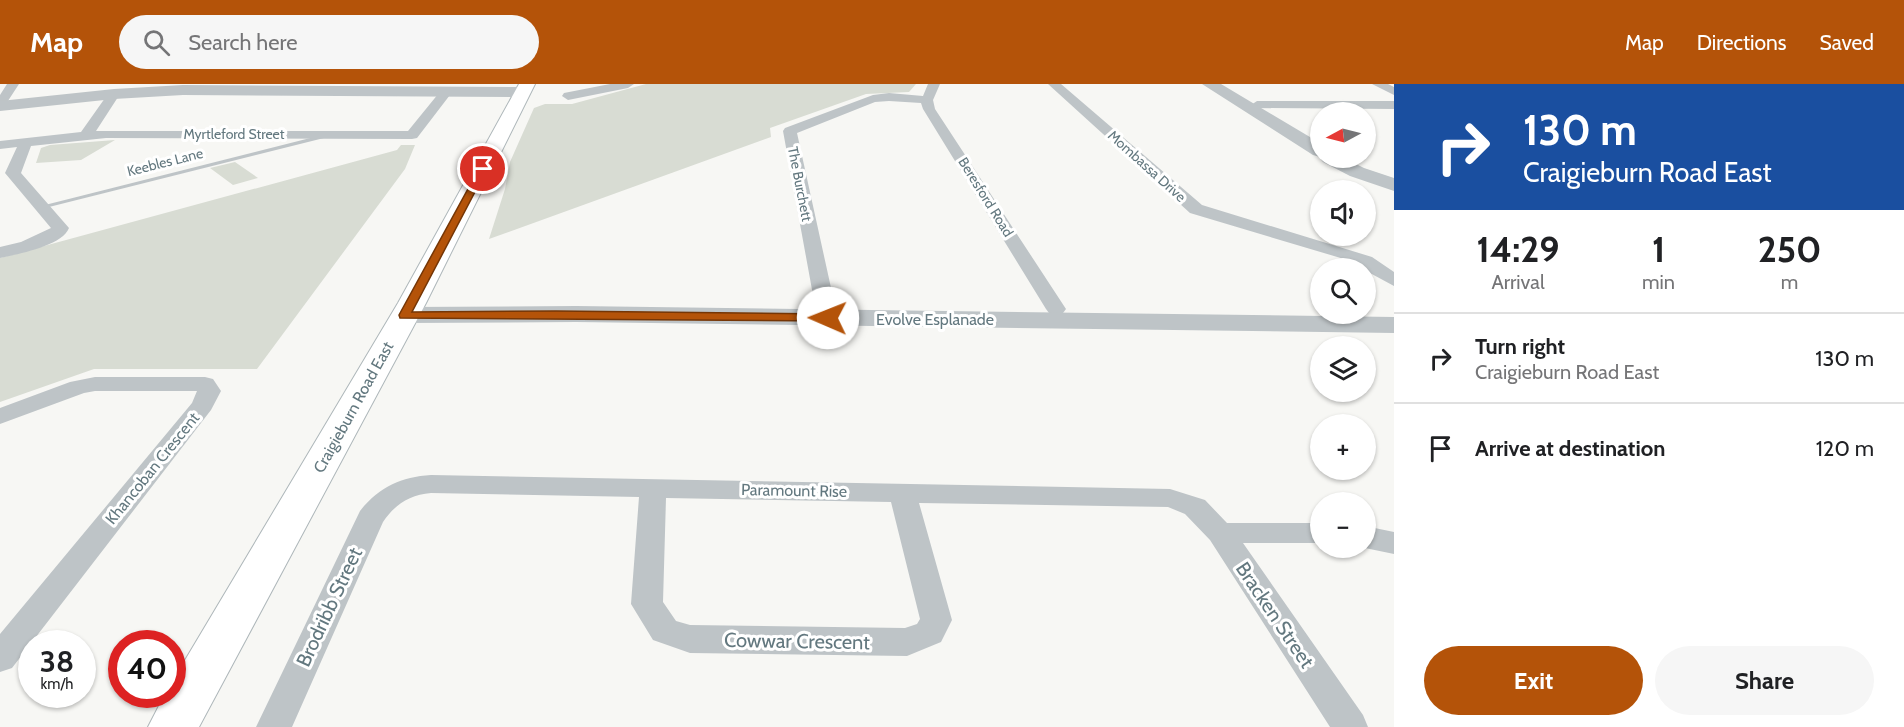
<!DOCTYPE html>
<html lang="en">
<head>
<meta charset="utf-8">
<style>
  :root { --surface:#fff; --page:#f6f6f6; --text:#202124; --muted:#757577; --line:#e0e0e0; --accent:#b45309 }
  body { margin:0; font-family:Cabin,sans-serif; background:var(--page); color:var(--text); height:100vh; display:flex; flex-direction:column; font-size:22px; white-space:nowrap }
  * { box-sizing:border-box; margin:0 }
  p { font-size:20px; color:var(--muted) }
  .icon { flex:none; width:33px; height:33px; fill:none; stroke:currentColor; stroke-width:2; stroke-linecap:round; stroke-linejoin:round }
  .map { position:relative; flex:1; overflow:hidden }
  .side { display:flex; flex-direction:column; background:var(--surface); width:510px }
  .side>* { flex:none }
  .top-card { background:#1a4fa0; color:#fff; overflow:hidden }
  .needle { width:39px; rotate:263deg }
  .buttons { position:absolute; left:1310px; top:18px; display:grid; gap:12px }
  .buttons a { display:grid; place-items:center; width:66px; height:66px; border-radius:50%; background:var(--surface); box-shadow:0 2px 4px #0004; font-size:30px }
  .speed { position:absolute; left:18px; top:546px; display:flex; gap:12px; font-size:30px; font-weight:700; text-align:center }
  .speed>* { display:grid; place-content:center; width:78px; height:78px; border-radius:50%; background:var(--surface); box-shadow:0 2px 4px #0004; line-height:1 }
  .speed small { font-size:15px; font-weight:400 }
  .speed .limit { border:9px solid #d22; background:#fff; color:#111 }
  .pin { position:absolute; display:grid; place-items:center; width:51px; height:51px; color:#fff; margin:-26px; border:3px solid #fff; border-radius:50%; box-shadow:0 2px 6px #0007 }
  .me { position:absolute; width:66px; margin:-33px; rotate:271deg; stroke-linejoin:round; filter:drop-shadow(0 0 4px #0008) }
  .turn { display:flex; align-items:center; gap:21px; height:126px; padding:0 30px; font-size:27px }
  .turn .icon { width:78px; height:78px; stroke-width:2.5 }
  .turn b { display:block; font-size:42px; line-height:51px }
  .eta { display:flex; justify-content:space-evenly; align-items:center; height:102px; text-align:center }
  .eta b { font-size:36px; font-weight:700; line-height:42px }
  .button { display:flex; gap:12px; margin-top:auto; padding:12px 30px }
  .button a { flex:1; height:69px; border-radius:36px; background:var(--accent); color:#fff; font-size:24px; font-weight:700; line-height:69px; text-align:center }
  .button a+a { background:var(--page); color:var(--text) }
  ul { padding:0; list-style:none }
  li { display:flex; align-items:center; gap:18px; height:90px; padding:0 30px; border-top:2px solid var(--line) }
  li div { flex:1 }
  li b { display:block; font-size:22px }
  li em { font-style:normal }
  header { display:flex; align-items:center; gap:36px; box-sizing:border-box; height:84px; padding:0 30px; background:var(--accent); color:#fff }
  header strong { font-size:28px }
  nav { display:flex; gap:33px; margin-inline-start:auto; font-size:21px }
  .search { width:420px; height:54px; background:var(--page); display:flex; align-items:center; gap:15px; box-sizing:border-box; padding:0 21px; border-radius:33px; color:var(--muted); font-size:22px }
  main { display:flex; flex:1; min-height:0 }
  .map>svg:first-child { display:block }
  .green { fill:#d8dcd3 }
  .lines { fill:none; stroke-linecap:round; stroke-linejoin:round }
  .secondary-casing { stroke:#aeb7ba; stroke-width:2 }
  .service { fill:#bec4c7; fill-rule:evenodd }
  .minor { fill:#bec4c7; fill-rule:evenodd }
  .tertiary { fill:#bec4c7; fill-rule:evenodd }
  .secondary { fill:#fff; fill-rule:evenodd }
  .route { fill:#b45309; stroke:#753606; stroke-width:1.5 }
  .labels { text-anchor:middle; stroke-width:6; stroke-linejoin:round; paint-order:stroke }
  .far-street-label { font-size:14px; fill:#63787f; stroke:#fff }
  .street-label { font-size:16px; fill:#63787f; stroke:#fff }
  .near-street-label { font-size:20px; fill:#63787f; stroke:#fff }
</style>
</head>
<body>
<header>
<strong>Map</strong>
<div class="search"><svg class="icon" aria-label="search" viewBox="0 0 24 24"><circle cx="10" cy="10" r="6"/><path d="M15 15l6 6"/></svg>Search here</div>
<nav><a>Map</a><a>Directions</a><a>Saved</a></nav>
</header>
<main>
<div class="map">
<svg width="1394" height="643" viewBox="0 0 1394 643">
  <rect width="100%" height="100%" fill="#f7f7f4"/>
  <!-- green -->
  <path class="green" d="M646 0H916L909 8 866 10 770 44 771 53 489 155 505 105 510 78 534 24 545 20H572Z
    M115 56 81 76 36 79 41 64 50 61Z
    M401 61H415L405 85 257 285H94L0 318V174L397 66Z
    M235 78 258 94 233 101 210 84Z"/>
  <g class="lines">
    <!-- secondary casing -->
    <g class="secondary-casing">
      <path id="secondary" d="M519 0H535L426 219 199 643H148L165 610H172V598L398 219Z"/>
    </g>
    <!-- service -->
    <path class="service" d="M330 49 332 50V52L41 125 37 123Z"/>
    <!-- minor -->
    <path class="minor" d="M7 0H19L4 23 0 24V11Z
      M610 0H634L628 4 568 16 562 12 564 9Z
      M928 0H940L933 16 935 25 1066 225 1063 229H1049L1046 225 923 25 921 19 889 17 875 18 797 49 835 222 832 226H818L815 222 783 47 785 44 873 11 889 9 923 12Z
      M1048 0H1061L1202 121 1372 173 1394 188V202L1344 175 1190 129Z
      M1372 0H1388L1394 3V11Z
      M447 3 453 7 417 54 412 55 106 54 31 62 21 89 69 144C62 162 18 170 0 174V163L21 158 51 144 5 89 17 63 0 65V57L81 48 110 7H118L120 10 96 47H408L443 4Z
      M1257 17H1394V25L1253 24 1251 21Z
      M95 293H205L213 295 221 307 211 326 12 584 0 588V550L192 319 197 307H95L84 309 0 340V324L70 298Z
      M431 391 1170 405 1205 416 1227 439H1320V459H1243L1363 631 1368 643H1330L1210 456 1185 430 1168 423 919 419 952 536 941 558 907 572 690 569 653 556 631 520 639 413 431 409C410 411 395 420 383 438L292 643H256L360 427C379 403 401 393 431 391ZM666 414 891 418 920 535 917 540 905 544 690 541 676 537 663 518Z
      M1365 442 1394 448V470L1365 464Z"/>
    <!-- tertiary -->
    <path class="tertiary" d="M1202 0H1221L1320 59V73L1313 71Z
      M183 1 523 3 531 8 523 13 183 11 114 15 0 27V17L114 5Z
      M1320 74H1344L1364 84 1394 94V107L1350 92 1323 78Z
      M576 222 1394 233V249L576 238 405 239 395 237 392 231 395 225 405 223Z"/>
    <!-- secondary -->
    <use href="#secondary" class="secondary"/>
  </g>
  <!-- route -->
  <path class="route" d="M480 83 487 85 412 228 556 227 828 230 833 234 828 237 400 234 399 231Z"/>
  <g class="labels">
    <!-- far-street labels -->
    <g class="far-street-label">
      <text x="234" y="55">Myrtleford Street</text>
      <text transform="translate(165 78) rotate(-14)" y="5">Keebles Lane</text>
      <text transform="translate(1147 82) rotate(42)" y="5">Mombassa Drive</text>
      <text transform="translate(800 100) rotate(79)" y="5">The Burchett</text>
      <text transform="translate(986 113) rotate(58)" y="5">Beresford Road</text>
    </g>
    <!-- street labels -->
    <g class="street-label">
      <text x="935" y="241">Evolve Esplanade</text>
      <text transform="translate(353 323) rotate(-61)" y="6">Craigieburn Road East</text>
      <text transform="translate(152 384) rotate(-51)" y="6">Khancoban Crescent</text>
      <text transform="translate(794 406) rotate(1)" y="6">Paramount Rise</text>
    </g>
    <!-- near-street labels -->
    <g class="near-street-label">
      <text transform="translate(329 523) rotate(-65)" y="7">Brodribb Street</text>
      <text transform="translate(1275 531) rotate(56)" y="7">Bracken Street</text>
      <text transform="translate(797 557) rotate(1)" y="7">Cowwar Crescent</text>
    </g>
  </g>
</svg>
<div class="buttons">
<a><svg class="needle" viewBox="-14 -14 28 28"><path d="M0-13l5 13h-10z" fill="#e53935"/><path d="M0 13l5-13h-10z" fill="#757577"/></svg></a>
<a><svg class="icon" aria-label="sound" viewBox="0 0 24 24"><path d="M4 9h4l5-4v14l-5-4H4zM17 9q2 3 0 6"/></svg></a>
<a><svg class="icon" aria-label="search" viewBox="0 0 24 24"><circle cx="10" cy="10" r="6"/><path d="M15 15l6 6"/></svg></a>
<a><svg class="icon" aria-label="layers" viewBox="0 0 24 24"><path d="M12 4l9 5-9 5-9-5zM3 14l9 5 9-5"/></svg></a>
<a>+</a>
<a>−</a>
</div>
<div class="speed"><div>38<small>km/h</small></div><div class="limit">40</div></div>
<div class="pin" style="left:483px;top:85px;background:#d93025"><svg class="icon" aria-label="arrive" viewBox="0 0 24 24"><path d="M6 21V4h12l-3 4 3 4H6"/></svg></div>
<svg class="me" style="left:828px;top:234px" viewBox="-20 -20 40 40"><circle r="19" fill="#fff"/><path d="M0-13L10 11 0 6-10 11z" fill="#b45309"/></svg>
</div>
<section class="side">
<div class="top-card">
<div class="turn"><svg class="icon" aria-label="right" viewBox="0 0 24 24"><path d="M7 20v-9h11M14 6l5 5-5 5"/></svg><div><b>130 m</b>Craigieburn Road East</div></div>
</div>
<div class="eta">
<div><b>14:29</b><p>Arrival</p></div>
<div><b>1</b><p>min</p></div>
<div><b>250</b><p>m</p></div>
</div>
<ul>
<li><svg class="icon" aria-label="right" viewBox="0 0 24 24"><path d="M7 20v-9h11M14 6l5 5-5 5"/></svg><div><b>Turn right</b><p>Craigieburn Road East</p></div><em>130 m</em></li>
<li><svg class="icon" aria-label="arrive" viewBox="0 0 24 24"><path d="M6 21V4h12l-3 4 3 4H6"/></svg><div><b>Arrive at destination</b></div><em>120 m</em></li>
</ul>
<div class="button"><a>Exit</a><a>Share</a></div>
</section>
</main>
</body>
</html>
